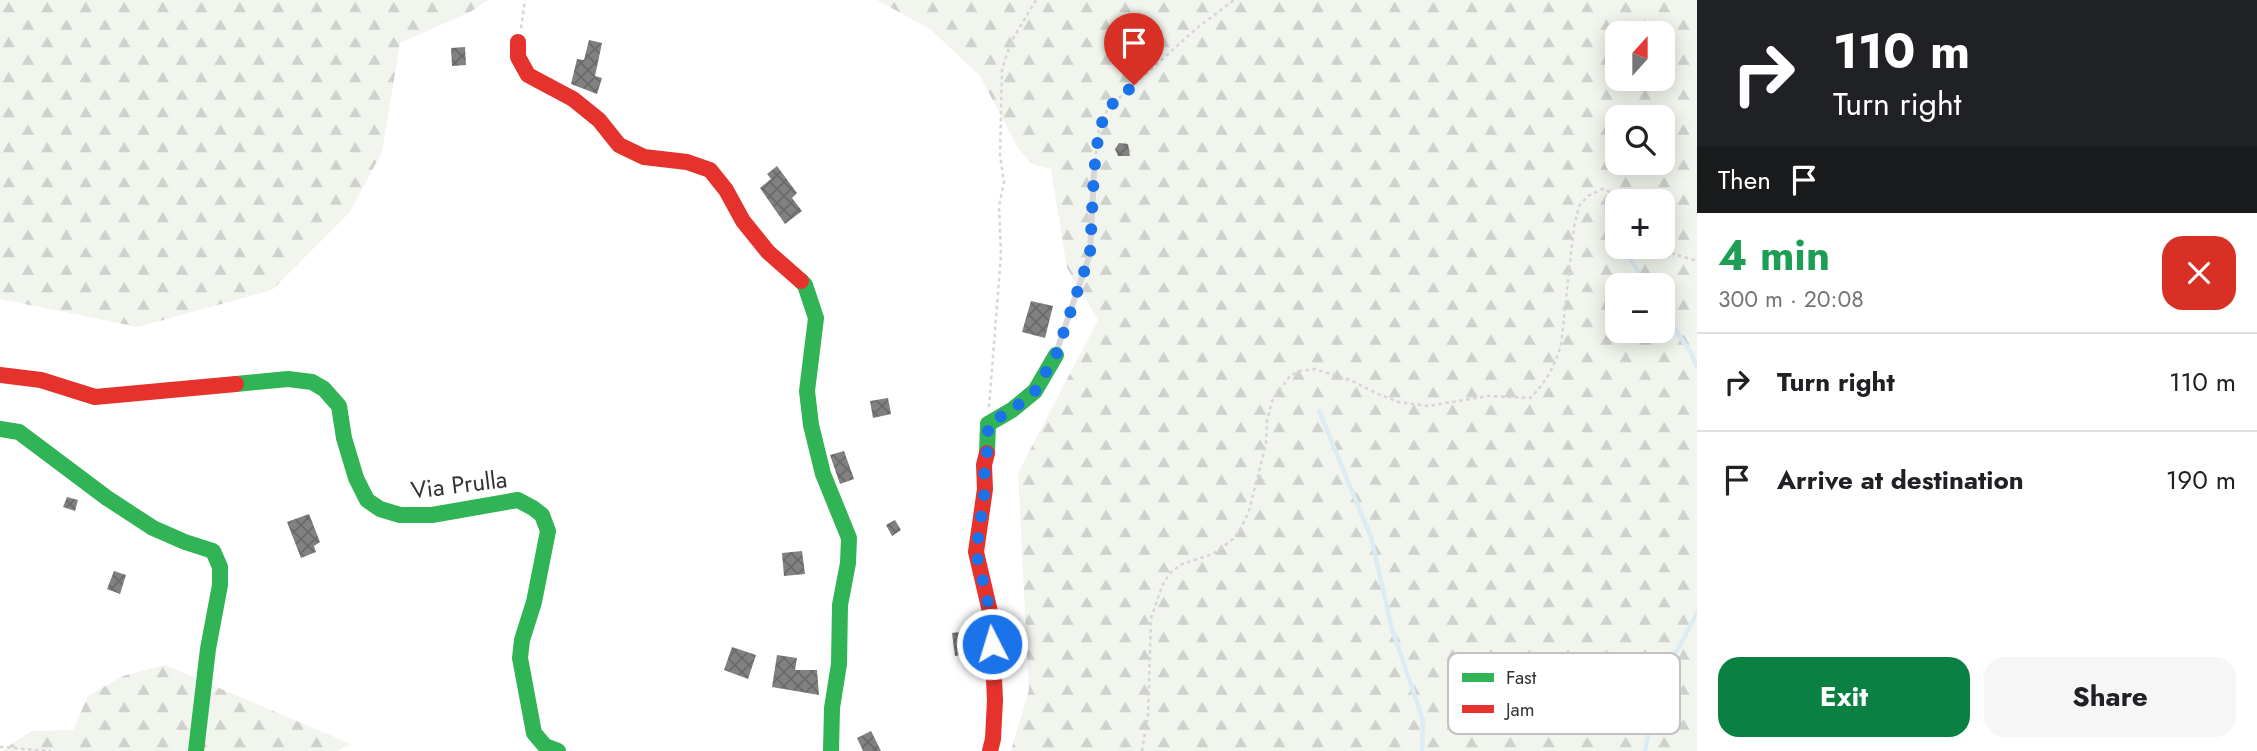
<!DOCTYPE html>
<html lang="en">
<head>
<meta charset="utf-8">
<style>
  :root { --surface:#fff; --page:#f6f6f6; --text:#202124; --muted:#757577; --line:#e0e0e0; --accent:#0b8043 }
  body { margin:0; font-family:Jost,sans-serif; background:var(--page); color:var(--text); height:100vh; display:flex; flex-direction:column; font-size:26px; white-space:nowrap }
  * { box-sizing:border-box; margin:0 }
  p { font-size:23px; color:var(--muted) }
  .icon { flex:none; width:38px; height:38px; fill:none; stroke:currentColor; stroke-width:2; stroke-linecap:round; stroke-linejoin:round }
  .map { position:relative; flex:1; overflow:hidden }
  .details { display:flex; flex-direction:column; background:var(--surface); width:560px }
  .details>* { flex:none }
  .hud { background:#202124; color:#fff; overflow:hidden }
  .needle { width:46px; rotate:21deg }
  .fabs { position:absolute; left:1605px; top:21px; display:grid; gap:14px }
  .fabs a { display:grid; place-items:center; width:70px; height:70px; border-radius:14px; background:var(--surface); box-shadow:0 4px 18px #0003; font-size:35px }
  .pin { position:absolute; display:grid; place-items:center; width:60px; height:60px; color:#fff; margin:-72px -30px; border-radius:50% 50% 50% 0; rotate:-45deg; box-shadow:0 0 7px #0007 }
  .pin .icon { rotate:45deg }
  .me { position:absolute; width:77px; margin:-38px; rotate:355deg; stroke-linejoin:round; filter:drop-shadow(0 0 5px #0008) }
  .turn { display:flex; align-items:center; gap:24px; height:147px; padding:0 21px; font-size:32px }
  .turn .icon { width:91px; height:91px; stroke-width:2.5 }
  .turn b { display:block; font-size:49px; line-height:60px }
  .then { display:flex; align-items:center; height:66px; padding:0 21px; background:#0003; gap:14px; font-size:26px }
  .round { display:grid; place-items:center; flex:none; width:74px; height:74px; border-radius:21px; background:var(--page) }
  .summary { display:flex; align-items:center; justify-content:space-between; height:119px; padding:0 21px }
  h1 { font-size:42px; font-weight:700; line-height:52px; color:#1e9e55 }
  .button { display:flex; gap:14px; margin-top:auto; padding:14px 21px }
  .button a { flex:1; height:80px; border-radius:21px; background:var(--accent); color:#fff; font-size:28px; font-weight:700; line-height:80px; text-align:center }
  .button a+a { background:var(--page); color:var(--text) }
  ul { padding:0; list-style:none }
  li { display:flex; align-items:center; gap:21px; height:98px; padding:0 21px; border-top:2px solid var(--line) }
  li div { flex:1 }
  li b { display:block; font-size:26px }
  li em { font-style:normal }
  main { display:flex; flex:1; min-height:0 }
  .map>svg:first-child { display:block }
  .forest { fill:url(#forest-firs); fill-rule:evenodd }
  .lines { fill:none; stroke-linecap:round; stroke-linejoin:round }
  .stream { stroke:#ddebf3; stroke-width:4.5 }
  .building { fill:url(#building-cross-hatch) }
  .path { stroke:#d6d6d6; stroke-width:2.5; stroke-dasharray:3.5 3.5; stroke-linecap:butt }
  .lane { stroke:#d7d7d7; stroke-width:6 }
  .fast { stroke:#30b455; stroke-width:16 }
  .jam { stroke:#e5322d; stroke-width:16 }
  .route { stroke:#1a73e8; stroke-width:12; stroke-dasharray:0 21.6 }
  .labels { text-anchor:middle; stroke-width:7; stroke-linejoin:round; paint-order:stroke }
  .street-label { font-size:24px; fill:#333; stroke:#fff }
  .key { fill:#fff; stroke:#c2c2c2; stroke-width:2 }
  .key-label { font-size:19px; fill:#333 }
</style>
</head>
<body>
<main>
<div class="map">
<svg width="1697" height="751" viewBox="0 0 1697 751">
  <defs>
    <pattern id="forest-firs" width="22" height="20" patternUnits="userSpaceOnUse" patternTransform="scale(1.75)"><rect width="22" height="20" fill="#f1f5ed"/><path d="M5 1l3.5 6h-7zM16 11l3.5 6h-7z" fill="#cfd2cc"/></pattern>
    <pattern id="building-cross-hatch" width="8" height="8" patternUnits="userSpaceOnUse" patternTransform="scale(1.75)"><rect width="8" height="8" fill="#818181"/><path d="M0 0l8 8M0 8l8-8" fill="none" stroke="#6a6a6a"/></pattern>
  </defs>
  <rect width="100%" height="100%" fill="#fff"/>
  <!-- forest -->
  <path class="forest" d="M0 0H488L472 11 400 43 382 152 349 213 272 290 138 327 0 299Z
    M877 0H1697V751H1011L1029 690 1018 473 1098 320 1067 268 1051 169 1032 164 1018 148 980 76 930 29ZM1617 33H1662V79H1617ZM1617 117H1662V163H1617ZM1617 201H1662V247H1617ZM1617 285H1662V331H1617Z
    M165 665 351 744 337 751H2L31 731 73 730 88 696 123 676Z"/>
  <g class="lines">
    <!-- stream -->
    <path class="stream" d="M1606 208 1617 234
      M1623 247 1646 285
      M1662 310 1691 353 1697 367
      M1319 411 1371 537 1392 629 1423 720 1422 751
      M1645 751 1662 668 1678 649 1697 613"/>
  </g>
  <!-- building -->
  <path class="building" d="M589 40 602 43 595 76 602 78 597 94 571 84 577 59 584 60Z
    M465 47 466 65 452 66 451 48Z
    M1119 143 1128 144 1130 156H1118L1115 149Z
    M777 166 797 193 792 198 802 211 785 224 760 188 771 179 767 174Z
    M1031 301 1053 306 1045 338 1022 332Z
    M888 398 891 414 873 418 870 401Z
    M844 451 854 479 840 484 830 455Z
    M67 497 78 500 75 511 63 507Z
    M309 514 320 542 314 546 316 552 301 558 287 522Z
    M895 520 901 530 892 536 886 525Z
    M802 551 805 574 784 576 782 553Z
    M114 571 126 575 120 594 107 589Z
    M968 631 971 654 955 656 952 633Z
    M732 647 756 655 748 679 724 670Z
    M777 655 797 658 795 670H817L819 695 772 687Z
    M871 731 881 751H863L857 738Z"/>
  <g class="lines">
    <!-- path -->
    <path class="path" d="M521 28 525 0
      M1095 161 1099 130 1108 108 1197 28 1234 0
      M1659 247 1664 251 1697 261
      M989 407 1001 255 999 206 1004 182 1000 155 1002 69 1011 42 1036 0
      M0 747 51 751
      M1142 751 1148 715 1151 618 1162 586 1170 573 1182 564 1213 554 1233 539 1241 528 1249 511 1266 444 1267 421 1272 401 1290 376 1299 371 1315 369 1350 380 1380 395 1399 402 1428 406 1488 396 1530 398C1546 383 1555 365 1561 345L1574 227 1579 206 1588 196 1602 189 1608 191 1619 201"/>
    <!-- lane -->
    <path class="lane" d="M1056 353 1090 254 1094 172"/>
    <!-- fast -->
    <path class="fast" d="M801 281 805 285 816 318 807 391 811 425 823 474 849 538 848 563 840 605 839 664 832 708 831 751
      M236 384 288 379 312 382 324 389 339 406 344 438 356 478 367 500 380 509 400 515H432L518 500 533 508 542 515 548 531 534 602 522 640 520 658 534 733 545 746 558 751
      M0 429 19 432 107 498 153 528 185 542 213 551 220 567V585L208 649 196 751
      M987 453 988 424 1012 410 1035 391 1056 355"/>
    <!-- jam -->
    <path class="jam" d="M518 42V57L528 75 573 99 599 120 619 145 644 157 687 162 710 170 726 190 743 221 768 252 801 281
      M0 375 41 380 95 397 236 384
      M987 453 984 465 985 489 976 552 991 616 995 700 993 739 990 751"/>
  </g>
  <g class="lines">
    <!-- route -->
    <path class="route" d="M992 644 991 616 976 552 985 489 984 465 988 448V424L1012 410 1035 391 1056 355 1090 254 1094 172 1099 130 1108 108 1134 85"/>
  </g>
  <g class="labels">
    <!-- street labels -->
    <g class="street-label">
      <text transform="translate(459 485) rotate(-7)" y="8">Via Prulla</text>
    </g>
  </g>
  <!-- legend -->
  <rect x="1448" y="653" width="232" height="81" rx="10" class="key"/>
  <rect x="1462" y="673" width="32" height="9" fill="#30b455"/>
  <rect x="1462" y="705" width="32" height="8" fill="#e5322d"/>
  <g class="key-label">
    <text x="1506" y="684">Fast</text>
    <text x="1506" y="716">Jam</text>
  </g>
</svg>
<div class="fabs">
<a><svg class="needle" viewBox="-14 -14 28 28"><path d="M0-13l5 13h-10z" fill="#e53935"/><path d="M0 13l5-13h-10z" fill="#757577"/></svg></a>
<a><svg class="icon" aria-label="search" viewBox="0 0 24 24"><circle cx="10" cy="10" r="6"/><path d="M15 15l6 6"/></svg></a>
<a>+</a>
<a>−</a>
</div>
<div class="pin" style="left:1134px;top:85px;background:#d93025"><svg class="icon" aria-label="arrive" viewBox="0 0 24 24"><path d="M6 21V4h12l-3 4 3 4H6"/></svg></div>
<svg class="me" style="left:992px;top:644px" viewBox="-20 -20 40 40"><circle r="17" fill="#1a73e8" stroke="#fff" stroke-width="3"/><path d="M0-11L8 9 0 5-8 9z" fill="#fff"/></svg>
</div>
<section class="details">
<div class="hud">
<div class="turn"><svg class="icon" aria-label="right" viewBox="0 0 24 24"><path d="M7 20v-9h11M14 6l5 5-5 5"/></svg><div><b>110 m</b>Turn right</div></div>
<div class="then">Then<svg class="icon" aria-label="arrive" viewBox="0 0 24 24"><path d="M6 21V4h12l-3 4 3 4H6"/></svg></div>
</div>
<div class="summary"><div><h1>4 min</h1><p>300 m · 20:08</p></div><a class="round" style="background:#d93025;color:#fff"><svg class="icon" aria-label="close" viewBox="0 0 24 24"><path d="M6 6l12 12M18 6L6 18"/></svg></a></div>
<ul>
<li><svg class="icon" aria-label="right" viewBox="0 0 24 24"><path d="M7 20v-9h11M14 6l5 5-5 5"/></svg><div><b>Turn right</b></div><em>110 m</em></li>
<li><svg class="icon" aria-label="arrive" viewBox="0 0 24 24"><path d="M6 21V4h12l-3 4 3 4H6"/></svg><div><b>Arrive at destination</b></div><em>190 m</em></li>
</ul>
<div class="button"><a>Exit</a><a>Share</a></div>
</section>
</main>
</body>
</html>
